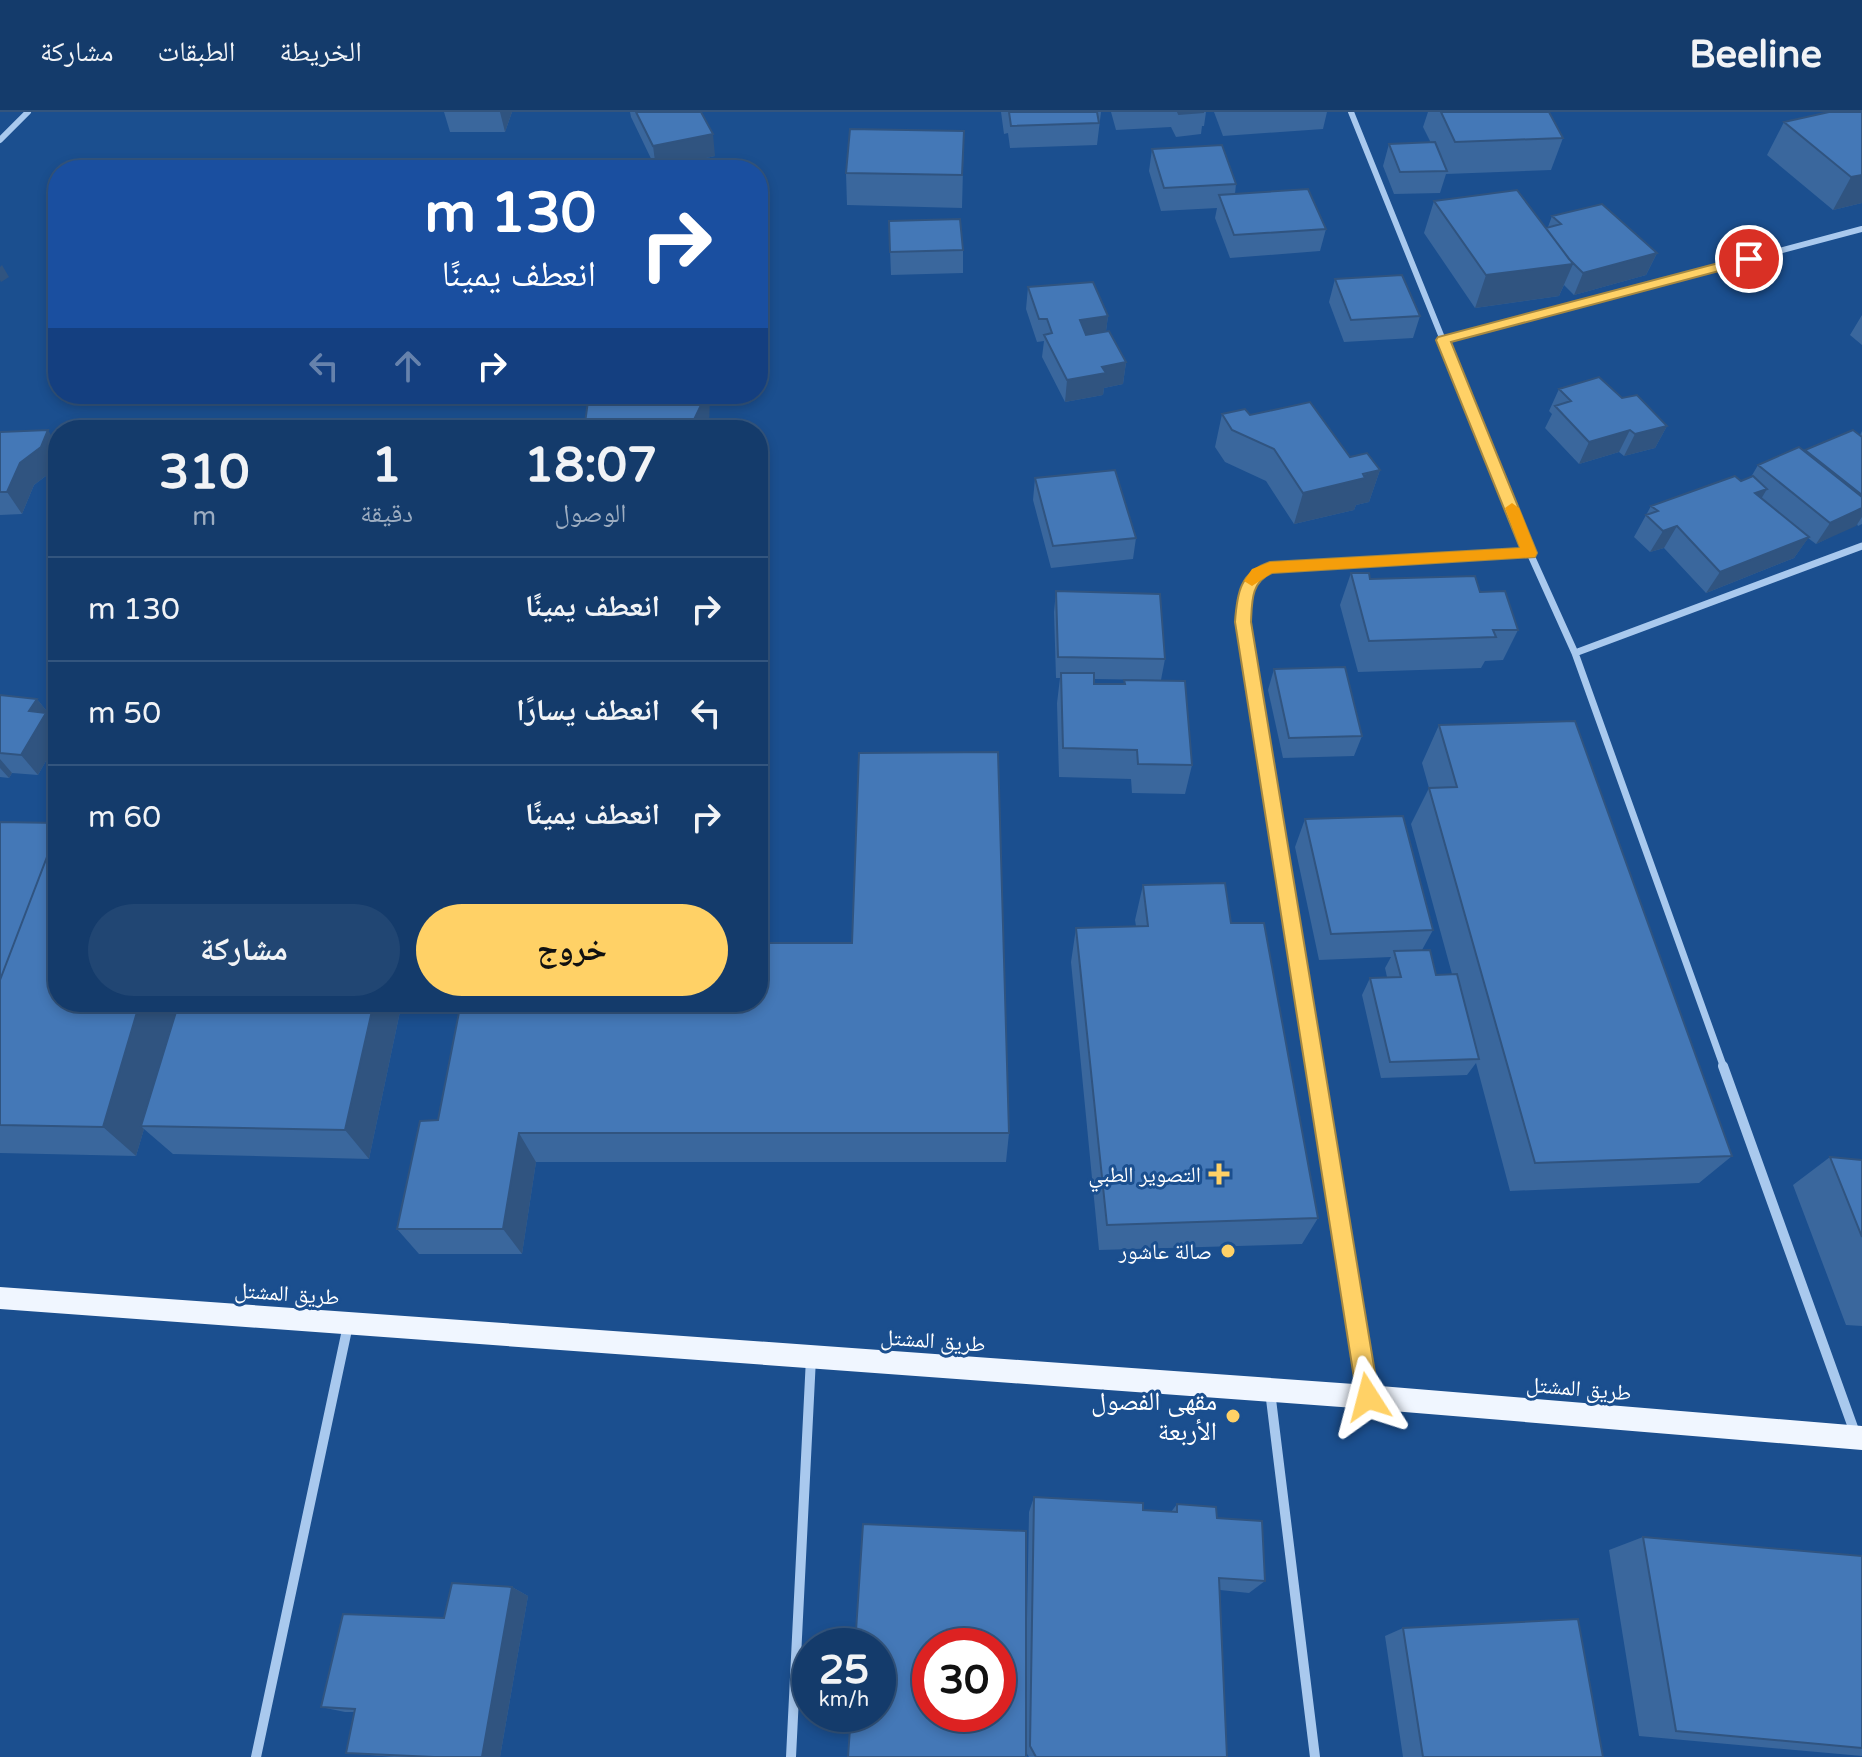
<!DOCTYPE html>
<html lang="ar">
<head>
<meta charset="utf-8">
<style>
  :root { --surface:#143b6b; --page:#214673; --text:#f1f3f6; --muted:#9dadc1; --line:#33557e; --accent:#ffd166 }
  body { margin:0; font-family:"Varela Round","Noto Naskh Arabic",sans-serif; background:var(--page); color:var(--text); direction:rtl; height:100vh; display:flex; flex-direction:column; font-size:30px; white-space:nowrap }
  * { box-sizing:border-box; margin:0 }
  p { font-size:26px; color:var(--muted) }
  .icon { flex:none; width:44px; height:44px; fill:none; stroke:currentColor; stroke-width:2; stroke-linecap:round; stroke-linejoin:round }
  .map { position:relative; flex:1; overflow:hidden; direction:ltr }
  .drawer { position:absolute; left:48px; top:308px; width:720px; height:592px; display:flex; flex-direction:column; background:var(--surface); border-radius:32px; box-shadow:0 4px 12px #0003,0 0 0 2px var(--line); direction:rtl }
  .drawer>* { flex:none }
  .top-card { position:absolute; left:48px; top:48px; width:720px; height:244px; border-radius:32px; box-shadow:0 4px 12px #0003,0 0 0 2px var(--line); direction:rtl; background:#1a4fa0; color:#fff; overflow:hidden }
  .speed { position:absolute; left:792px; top:1516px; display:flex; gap:16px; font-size:40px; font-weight:700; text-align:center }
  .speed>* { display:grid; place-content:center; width:104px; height:104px; border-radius:50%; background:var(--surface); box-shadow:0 4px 12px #0003,0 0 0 2px var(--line); line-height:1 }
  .speed small { font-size:20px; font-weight:400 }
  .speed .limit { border:12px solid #d22; background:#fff; color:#111 }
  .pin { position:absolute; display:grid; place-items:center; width:68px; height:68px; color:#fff; margin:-34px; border:4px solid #fff; border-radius:50%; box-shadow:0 2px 8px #0007 }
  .me { position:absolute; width:88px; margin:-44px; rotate:351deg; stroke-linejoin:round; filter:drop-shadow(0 0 6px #0008) }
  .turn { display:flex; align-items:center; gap:28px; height:168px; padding:0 40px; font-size:36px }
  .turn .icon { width:104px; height:104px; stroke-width:2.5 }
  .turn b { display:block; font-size:56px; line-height:68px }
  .lanes { display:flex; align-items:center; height:76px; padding:0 40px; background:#0003; justify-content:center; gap:40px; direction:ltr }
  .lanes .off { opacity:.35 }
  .eta { display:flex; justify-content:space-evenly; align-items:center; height:136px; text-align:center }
  .eta b { font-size:48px; font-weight:800; line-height:56px }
  .primary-button { display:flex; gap:16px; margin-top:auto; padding:16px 40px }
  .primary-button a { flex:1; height:92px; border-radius:48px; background:var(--accent); color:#111; font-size:32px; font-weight:800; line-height:92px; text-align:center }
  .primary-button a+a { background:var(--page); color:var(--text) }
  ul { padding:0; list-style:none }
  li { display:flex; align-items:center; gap:24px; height:104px; padding:0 40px; border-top:2px solid var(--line) }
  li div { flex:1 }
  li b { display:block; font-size:30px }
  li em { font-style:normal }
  header { display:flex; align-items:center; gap:48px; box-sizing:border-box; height:112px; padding:0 40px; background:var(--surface); border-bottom:2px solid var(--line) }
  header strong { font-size:38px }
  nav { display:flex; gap:44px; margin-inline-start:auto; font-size:28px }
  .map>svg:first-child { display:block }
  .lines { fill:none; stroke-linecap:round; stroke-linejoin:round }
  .street-far2 { stroke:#a9c9ee; stroke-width:6 }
  .street-far1 { stroke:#a9c9ee; stroke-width:7 }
  .street { stroke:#a9c9ee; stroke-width:10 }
  .primary { fill:#f0f6ff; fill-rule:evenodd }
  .wall { fill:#3a679d }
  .shaded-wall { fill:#305480 }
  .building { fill:#4478b7; stroke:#305480; stroke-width:2; fill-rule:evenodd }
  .route { fill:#ffd166; stroke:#a68842; stroke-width:2 }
  .slow { fill:#f59e0b }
  .poi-dot { fill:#ffd166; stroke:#1b4f8f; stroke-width:3 }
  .labels { text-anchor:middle; stroke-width:6; stroke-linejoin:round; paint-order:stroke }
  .poi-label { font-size:22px; fill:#fff; stroke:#1b4f8f; text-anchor:end }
  .street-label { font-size:22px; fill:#fff; stroke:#1b4f8f }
  .near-poi-label { font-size:26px; fill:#fff; stroke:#1b4f8f; text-anchor:end }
</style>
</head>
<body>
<header>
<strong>Beeline</strong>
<nav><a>الخريطة</a><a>الطبقات</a><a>مشاركة</a></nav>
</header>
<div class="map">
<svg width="1862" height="1645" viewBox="0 0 1862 1645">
  <rect width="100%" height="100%" fill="#1b4f8f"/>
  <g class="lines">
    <!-- street-far2 -->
    <path class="street-far2" d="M1351 0 1520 419
      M0 28 28 0
      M1443 228 1862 117"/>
    <!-- street-far1 -->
    <path class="street-far1" d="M1519 417 1575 541 1724 956
      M1575 541 1862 434
      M1315 956 1243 510C1245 486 1248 468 1270 455L1529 441"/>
    <!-- street -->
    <path class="street" d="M1314 954 1367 1281
      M1723 954 1855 1321
      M1270 1279 1315 1645
      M256 1645 348 1213
      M791 1645 811 1246"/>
    <!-- primary -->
    <path class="primary" d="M0 1175 1368 1273 1862 1314V1338L1368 1297 0 1197Z"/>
  </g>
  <!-- wall -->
  <path class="wall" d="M444 0H512L505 20H450Z
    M630 0H701L715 44 656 57 631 5Z
    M1001 0H1101L1097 33 1010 36 1008 21 1004 22Z
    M1111 0H1206L1204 14H1202L1201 22 1176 25 1171 15 1116 18Z
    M1214 0H1327L1323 17 1223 24Z
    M1428 0H1549L1563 26 1551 58 1446 62 1440 81 1394 82 1383 54 1389 32 1431 31 1423 15Z
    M1829 0 1862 91 1833 98 1767 43 1784 10Z
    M964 19 962 96 847 93 846 61Z
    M1152 37 1236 72 1235 82 1326 117 1320 139 1230 146 1215 106 1217 96 1161 99 1149 59Z
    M1434 89 1546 116 1548 115 1552 104 1657 141 1646 163 1574 183 1564 173 1559 184 1475 196 1424 121Z
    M889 109 963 138V161L891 163Z
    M1335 167 1420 204 1413 226 1344 230 1329 190Z
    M1028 175 1108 204 1106 219 1126 250 1123 272 1104 276 1103 283 1065 290 1042 245 1044 229 1037 230 1026 197Z
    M1862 203V233L1850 223Z
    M1559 277 1622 286 1667 314 1655 336 1624 344 1619 340 1579 352 1545 316 1552 302 1549 299Z
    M1222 302 1250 303 1380 358 1369 390 1356 393 1354 398 1294 412 1266 369 1225 350 1215 335Z
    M1862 319V412L1858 414 1857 412 1816 432 1808 426 1794 446 1706 481 1664 436 1650 440 1634 425 1651 394 1741 369 1751 365 1758 353 1860 323Z
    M0 320 55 357 34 373 22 402 0 403Z
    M1035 366 1136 426 1133 447 1051 456 1033 388Z
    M1351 461 1370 467 1480 480 1518 518 1503 548 1485 549 1481 556 1358 560 1340 493Z
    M1056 479 1165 547 1161 568 1094 567V572H1124V568L1192 653 1185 682 1132 681 1131 667 1059 665 1057 591 1060 566H1056L1054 500Z
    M1274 557 1362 624 1354 644 1283 646 1268 578Z
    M0 583 37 587 53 607 52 608 58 616V628L38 663 12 661 9 666 0 665Z
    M1439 613 1732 1044 1699 1071 1510 1079 1476 951 1467 963 1381 966 1362 883 1370 866 1387 865 1385 856 1391 845 1319 848 1295 735 1305 707 1433 818 1422 838 1436 863 1452 862 1411 712 1429 676 1422 651Z
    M0 710 58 890H402L369 1047 173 1042 144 1017 136 1044 0 1041Z
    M1143 773 1231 811 1318 1106 1302 1132 1099 1138 1071 850 1076 816 1136 814 1135 808Z
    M420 1009 1009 1021 1006 1050H536L522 1142H419L397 1117Z
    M1830 1045 1862 1048V1214L1846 1213 1793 1073Z
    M1034 1385 1143 1398 1171 1400 1177 1392 1217 1406 1265 1469 1249 1481 1220 1478 1227 1645H1029L1026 1640V1560L1029 1400Z
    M1643 1425 1862 1444V1644L1639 1624 1609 1438Z
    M512 1475 528 1484 500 1645H394L346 1641 354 1600H345L321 1595 444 1506Z
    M1403 1516 1603 1645H1403L1385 1524Z"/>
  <!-- shaded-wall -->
  <path class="shaded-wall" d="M500 0H512L505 20Z
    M713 22 715 44 656 57 653 34Z
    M1862 63V91L1833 98 1851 65Z
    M1657 141 1646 163 1574 183 1583 161Z
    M1573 152 1559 184 1475 196 1486 163Z
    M2 153 9 165 1 170 0 168V155Z
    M1108 204 1105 227 1078 230 1080 208Z
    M1126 250 1123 272 1104 276 1103 283 1065 290 1067 268 1102 255Z
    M704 282H710L709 318H689Z
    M1667 314 1655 336 1624 344 1635 322Z
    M48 318 58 335V348L55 357 34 373 22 402 7 380 20 351Z
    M1630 318 1619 340 1579 352 1589 330Z
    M1380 358 1369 390 1356 393 1354 398 1294 412 1303 381Z
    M1767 377 1754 399 1755 381Z
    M1862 396V405L1856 414 1816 432 1830 411Z
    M1677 414 1664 436 1650 440 1663 419Z
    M1809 425 1794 446 1706 481 1720 460Z
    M37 587 53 607 52 608 58 616V628L38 663 21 643 29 599Z
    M762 641 768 678 758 798V686Z
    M0 647 12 661 9 666 0 656Z
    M140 890H180L141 1014 144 1017 136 1044 103 1015Z
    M374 890H402L369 1047 345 1018Z
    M519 1021 536 1050 522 1142 503 1117Z
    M512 1475 528 1484 500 1645H482Z"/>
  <!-- building -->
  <path class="building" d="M636 0H701L713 22 653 34Z
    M1009 0H1097L1099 11 1011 14Z
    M1178 0H1204L1179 2Z
    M1441 0H1549L1563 26 1455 30Z
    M1829 0H1862V63L1851 65 1784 10Z
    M850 17 964 19 962 63 846 61Z
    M1435 30 1447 59 1400 60 1389 32Z
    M1222 33 1236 72 1164 76 1152 37Z
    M1308 77 1326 117 1234 123 1219 83Z
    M1517 78 1573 152 1486 163 1434 89Z
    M1602 92 1657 141 1583 161 1569 147 1546 116 1561 112 1552 104Z
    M960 107 963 138 890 140 889 109Z
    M1402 163 1420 204 1351 208 1335 167Z
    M1093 170 1108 204 1080 208 1086 223 1109 219 1126 250 1102 255 1106 261 1067 268 1044 223 1052 221 1047 207H1039L1028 175Z
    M1599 265 1622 286 1637 283 1667 314 1635 322 1630 318 1589 330 1555 294 1571 289 1559 277Z
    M602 282H704L703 289 689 318H584L588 289H602Z
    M1310 290 1350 345 1367 341 1380 358 1363 362 1365 366 1303 381 1274 337 1232 318 1222 302 1245 297 1250 303Z
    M48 318 41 335 20 351 7 380H0V320Z
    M1853 318 1862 325V383L1805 338Z
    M1799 335 1862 385V396L1830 411 1758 353Z
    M1115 358 1136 426 1053 434 1035 366Z
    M1735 364 1741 369 1753 364 1767 377 1755 381 1809 425 1720 460 1677 414 1663 419 1646 403 1658 399 1651 394Z
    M1351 461H1369L1370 467 1475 464 1480 480 1505 479 1518 518H1493L1496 525 1369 529Z
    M1056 479 1160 482 1165 547 1058 545Z
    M1345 555 1362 624 1289 626 1274 557Z
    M1061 561H1094V572H1125L1124 568 1185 569 1192 653 1138 652 1137 638 1063 636Z
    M0 583 37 587 29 599 46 601 21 643 0 641Z
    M1575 609 1732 1044 1535 1051 1429 676 1457 675 1439 613Z
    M998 640 1009 1021H519L503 1117H397L420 1009 438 1008 461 890H758V831H852L859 641Z
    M758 641H762L758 686Z
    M1403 704 1433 818 1331 822 1305 707Z
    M0 710 58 711V716L0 868Z
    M58 716V890H140L103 1015 0 1013V868Z
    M1225 771 1231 811H1264L1318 1106 1107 1113 1076 816 1148 814 1143 773Z
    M1430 838 1436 863 1457 862 1479 947 1390 950 1370 866 1401 865 1394 839Z
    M179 890H374L345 1018 141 1014Z
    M1830 1045 1862 1048V1125Z
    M1034 1385 1143 1391V1398L1177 1400V1392L1216 1395 1217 1406 1262 1409 1265 1469 1219 1466 1227 1645H1036L1030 1634Z
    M863 1412 1026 1419V1645H848L851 1602H878V1534H855ZM930 1534H998V1602H930Z
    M1643 1425 1862 1444V1636L1676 1619Z
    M452 1471 512 1475 482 1645H434L346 1641 355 1597 321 1595 343 1502 444 1506Z
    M1578 1507 1603 1645H1423L1403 1516Z"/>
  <!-- route -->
  <path class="route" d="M1749 143 1753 144V150L1451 230 1537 441 1535 445 1272 461C1251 470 1252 489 1251 510L1379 1285 1376 1293 1368 1296 1360 1293 1357 1285 1235 510C1237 481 1240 460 1270 450L1520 436 1436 228 1438 225Z"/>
  <!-- slow -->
  <path class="slow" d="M1512 391 1519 396 1537 441 1535 445 1272 461 1252 474 1244 469 1252 457 1270 450 1520 436 1505 396Z"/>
  <!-- markers -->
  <g class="poi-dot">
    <path d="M1215 1050h8v8h8v8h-8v8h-8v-8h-8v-8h8z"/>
    <circle cx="1228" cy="1139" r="8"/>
    <circle cx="1233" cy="1304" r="8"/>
  </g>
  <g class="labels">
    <!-- poi labels -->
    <g class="poi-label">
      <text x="1201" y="1070">التصوير الطبي</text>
      <text x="1212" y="1147">صالة عاشور</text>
    </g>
    <!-- street labels -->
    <g class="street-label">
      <text transform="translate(287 1181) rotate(4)" y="8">طريق المشتل</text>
      <text transform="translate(933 1228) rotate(4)" y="8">طريق المشتل</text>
      <text transform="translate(1579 1276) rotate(5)" y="8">طريق المشتل</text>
    </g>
    <!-- near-poi labels -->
    <g class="near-poi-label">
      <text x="1217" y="1298">مقهى الفصول<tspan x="1217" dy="30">الأربعة</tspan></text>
    </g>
  </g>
</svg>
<div class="speed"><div>25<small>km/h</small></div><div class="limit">30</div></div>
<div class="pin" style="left:1749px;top:147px;background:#d93025"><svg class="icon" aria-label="arrive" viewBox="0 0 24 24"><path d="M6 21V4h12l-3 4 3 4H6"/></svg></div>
<svg class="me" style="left:1368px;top:1285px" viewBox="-20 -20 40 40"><path d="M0-17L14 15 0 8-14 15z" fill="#ffd166" stroke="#fff" stroke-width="4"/></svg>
<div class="top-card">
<div class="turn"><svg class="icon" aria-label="right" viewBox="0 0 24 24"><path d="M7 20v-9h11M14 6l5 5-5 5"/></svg><div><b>130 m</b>انعطف يمينًا</div></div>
<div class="lanes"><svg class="icon off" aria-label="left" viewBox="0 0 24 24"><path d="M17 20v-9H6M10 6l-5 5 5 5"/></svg><svg class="icon off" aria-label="ahead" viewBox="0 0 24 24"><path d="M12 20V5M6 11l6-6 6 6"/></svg><svg class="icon" aria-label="right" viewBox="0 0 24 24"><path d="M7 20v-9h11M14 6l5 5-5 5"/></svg></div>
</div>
<section class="drawer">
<div class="eta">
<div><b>18:07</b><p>الوصول</p></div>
<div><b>1</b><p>دقيقة</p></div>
<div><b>310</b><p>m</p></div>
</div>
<ul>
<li><svg class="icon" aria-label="right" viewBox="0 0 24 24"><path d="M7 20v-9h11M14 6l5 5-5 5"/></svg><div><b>انعطف يمينًا</b></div><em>130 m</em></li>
<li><svg class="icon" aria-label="left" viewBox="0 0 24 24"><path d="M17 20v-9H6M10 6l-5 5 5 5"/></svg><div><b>انعطف يسارًا</b></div><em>50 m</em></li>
<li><svg class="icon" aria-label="right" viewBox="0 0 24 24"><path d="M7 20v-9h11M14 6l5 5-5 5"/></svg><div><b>انعطف يمينًا</b></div><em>60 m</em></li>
</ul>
<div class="primary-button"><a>خروج</a><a>مشاركة</a></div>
</section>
</div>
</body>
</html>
